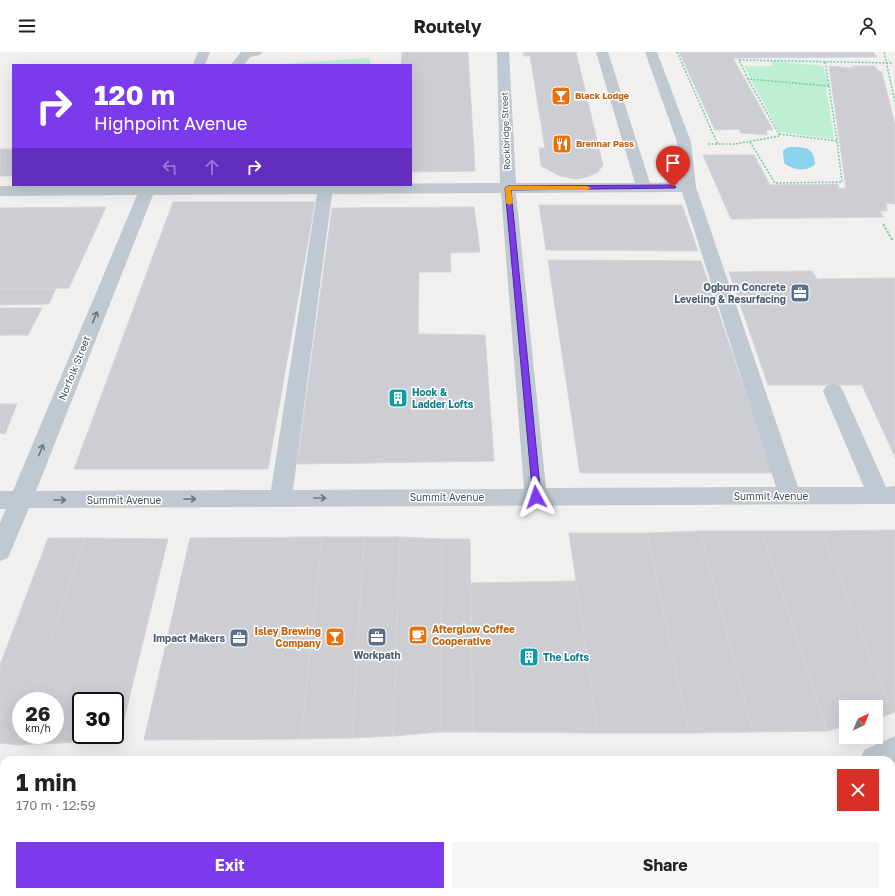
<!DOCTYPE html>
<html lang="en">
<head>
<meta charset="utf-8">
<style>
  :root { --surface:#fff; --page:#f6f6f6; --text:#222; --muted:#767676; --accent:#7c3aed }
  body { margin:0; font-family:"Golos Text",sans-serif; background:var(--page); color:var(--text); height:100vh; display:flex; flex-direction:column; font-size:15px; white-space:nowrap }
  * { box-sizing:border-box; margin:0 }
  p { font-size:13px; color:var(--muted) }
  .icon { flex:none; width:22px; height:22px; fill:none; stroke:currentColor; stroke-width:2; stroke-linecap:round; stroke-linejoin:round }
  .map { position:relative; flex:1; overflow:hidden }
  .details { position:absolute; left:0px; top:704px; width:895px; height:140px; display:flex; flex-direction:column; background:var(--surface); border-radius:12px 12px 0 0; box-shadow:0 4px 16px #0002 }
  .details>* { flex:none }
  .hud { position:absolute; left:12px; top:12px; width:400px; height:122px; border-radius:0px; box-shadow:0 4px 16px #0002; background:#7c3aed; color:#fff; overflow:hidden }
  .needle { width:26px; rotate:43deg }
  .fabs { position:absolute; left:839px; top:648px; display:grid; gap:8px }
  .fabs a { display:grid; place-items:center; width:44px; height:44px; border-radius:0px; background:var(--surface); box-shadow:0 4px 16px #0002; font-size:20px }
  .speed { position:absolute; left:12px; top:640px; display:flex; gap:8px; font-size:20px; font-weight:700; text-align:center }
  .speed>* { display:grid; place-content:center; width:52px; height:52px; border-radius:50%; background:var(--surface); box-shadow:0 4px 16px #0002; line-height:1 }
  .speed small { font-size:10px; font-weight:400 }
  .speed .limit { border:2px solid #111; border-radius:6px; background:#fff; color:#111 }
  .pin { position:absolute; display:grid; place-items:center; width:34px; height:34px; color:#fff; margin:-41px -17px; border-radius:50% 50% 50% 0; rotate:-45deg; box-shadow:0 0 4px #0007 }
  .pin .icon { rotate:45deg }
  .me { position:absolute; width:44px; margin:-22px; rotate:355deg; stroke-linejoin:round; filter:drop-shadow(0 0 3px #0008) }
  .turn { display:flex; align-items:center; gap:14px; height:84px; padding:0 16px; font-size:18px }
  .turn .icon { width:52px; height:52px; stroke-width:2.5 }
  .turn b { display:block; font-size:28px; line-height:34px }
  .lanes { display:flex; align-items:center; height:38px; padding:0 16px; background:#0003; justify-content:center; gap:20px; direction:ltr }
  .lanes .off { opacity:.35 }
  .round { display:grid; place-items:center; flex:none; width:42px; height:42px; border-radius:0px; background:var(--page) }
  .overview { display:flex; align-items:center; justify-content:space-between; height:68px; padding:0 16px }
  h1 { font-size:24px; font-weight:700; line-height:30px }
  .primary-button { display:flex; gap:8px; margin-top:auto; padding:8px 16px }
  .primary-button a { flex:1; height:46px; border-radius:0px; background:var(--accent); color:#fff; font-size:16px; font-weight:700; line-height:46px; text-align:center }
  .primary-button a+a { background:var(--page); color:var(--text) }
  header { display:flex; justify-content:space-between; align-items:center; height:52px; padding:0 16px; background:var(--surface); font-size:18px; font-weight:700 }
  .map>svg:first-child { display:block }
  .green { fill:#beefd4 }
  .water { fill:#8bd2ec }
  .building { fill:#ccced4; stroke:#d3d5db; fill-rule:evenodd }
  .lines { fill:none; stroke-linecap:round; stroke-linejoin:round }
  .path-far1 { stroke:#76cda7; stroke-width:1.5; stroke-dasharray:2 1.5; stroke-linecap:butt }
  .path { stroke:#76cda7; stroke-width:2; stroke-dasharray:2.5 1.5; stroke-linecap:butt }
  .minor { fill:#c0c9d1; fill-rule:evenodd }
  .oneway { stroke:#6b7580 }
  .route { fill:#7c3aed; stroke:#51269a }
  .slow { fill:#f59e0b }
  .labels { text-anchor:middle; stroke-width:3; stroke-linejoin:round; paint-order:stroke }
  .far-food-label { font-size:9px; font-weight:bold; fill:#c56008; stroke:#fff; text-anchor:start }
  .far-street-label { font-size:9px; fill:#47515d; stroke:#fff }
  .service-label { font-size:10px; font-weight:bold; fill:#4e5e75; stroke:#fff; text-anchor:end }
  .street-label { font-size:10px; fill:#47515d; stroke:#fff }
  .culture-label { font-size:10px; font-weight:bold; fill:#0d838f; stroke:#fff; text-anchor:start }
  .food-label { font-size:10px; font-weight:bold; fill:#c56008; stroke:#fff; text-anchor:start }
</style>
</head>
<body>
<header><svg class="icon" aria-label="menu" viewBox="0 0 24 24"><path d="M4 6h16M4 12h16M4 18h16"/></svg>Routely<svg class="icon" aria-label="person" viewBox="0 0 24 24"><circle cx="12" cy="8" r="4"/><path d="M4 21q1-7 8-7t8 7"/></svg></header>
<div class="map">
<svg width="895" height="844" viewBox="0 0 895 844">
  <rect width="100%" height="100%" fill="#f2efef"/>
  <!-- green -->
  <path class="green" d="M369 6 371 13H266Z
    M771 9 823 14 829 34 826 33 834 87 779 80 744 14H773Z"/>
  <!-- water -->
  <path class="water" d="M792 95C807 95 813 96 815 112 807 121 793 118 784 111L783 99 786 96Z"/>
  <!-- building -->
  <path class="building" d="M402 0H468L475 119 411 120V13H401Z
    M523 0H576L603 113 598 120 587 125 576 127 560 124 541 114 539 96H545L530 4H524Z
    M679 0H873L877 5 733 6 773 78H766L767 83 741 81 739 77 715 78Z
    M829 14 852 16V14H875L878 19 882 20 895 73V152L886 151 887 159H879L884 165 731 167 703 103H754L770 133 838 132 839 137 846 136Z
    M0 97H13V124H0Z
    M173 150H315L268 417H74Z
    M539 153H682L698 199 546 198Z
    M106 155 69 236 0 237V156Z
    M474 155 480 200 450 201 451 220H419L418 282 485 283 494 409 297 412 332 156Z
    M548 208 701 209 773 421H580Z
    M812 219 817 227 895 226V405L862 333H768L729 220Z
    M56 236 49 252 0 253V237Z
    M0 256H42L28 283H0Z
    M0 352H17L5 382 0 381Z
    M895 478V660L892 661 822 479Z
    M700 479H762L827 679 753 680Z
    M700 479 753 680 689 681 647 481Z
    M762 479H822L892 661 876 667V655H846V674L827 679Z
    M569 481H647L689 681H598Z
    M322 485H364L352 686 301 687Z
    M322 485 301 687 144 688 190 486Z
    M364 485H400L393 684 352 686Z
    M400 485 442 487 440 680 393 684Z
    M48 486H85L32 649H21V682L17 693 0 691V613Z
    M85 486 168 487 119 688 17 693 21 682 55 683V649H32ZM81 649H115V683H81Z
    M442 487H470L473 680H440Z
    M576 529 598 681 473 680 470 531Z
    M0 787H4V840H23L21 844H0Z
    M23 840H121L120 844H21Z
    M121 840H289L288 844H120Z
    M289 840H419V844H288Z
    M419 840H667L668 844H419Z
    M667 840H725L726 844H668Z"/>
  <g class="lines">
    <!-- path-far1 -->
    <path class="path-far1" d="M677 0 718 93
      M884 0 895 50
      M748 27 739 8 893 11
      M779 82 837 89 829 34
      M750 90 775 131 842 130 837 89
      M708 92H735L780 84 748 27 829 34 825 10"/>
    <!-- path -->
    <path class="path" d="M883 172 893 189"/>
    <!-- minor -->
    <path class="minor" d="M198 0H210L205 13H193Z
      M241 0H262L260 3 250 5 244 13H231Z
      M497 0H509L516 131H635L596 0H608L650 131 680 130 677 90 645 0H657L691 90 696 135 798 435H864L823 339 826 334 833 332 840 334 843 339 886 435 895 434V452L29 456 8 506 0 509V471L6 457H0V439H13L137 143 0 144V134L500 131ZM682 140 776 435 546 436 516 141ZM501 141 524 437 293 438 332 142ZM317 142 271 438 36 439 153 143Z
      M895 684V712L891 714V708H860L864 698Z
      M0 726H4V754H0Z"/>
  </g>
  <!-- one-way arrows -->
  <defs><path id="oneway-shaft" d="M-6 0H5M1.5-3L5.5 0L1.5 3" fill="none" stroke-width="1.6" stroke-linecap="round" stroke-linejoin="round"/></defs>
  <g class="oneway">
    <use href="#oneway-shaft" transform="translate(95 265) rotate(-68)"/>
    <use href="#oneway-shaft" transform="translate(41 398) rotate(-68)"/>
    <use href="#oneway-shaft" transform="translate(320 446)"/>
    <use href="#oneway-shaft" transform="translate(190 447)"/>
    <use href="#oneway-shaft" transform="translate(60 448)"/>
  </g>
  <!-- route -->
  <path class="route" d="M673 133 676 135 675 136 511 138 541 445 540 447H533L505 136 508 134Z"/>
  <!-- slow -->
  <path class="slow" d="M508 134H587L591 136 587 138H511L513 151 509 153 506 151 505 136Z"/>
  <!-- icons -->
  <defs>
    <g id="bar-square" transform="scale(1)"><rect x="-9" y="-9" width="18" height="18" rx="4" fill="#e8710a" stroke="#fff"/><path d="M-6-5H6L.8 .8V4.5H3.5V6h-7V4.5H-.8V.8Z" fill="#fff"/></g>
    <g id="restaurant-square" transform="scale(1)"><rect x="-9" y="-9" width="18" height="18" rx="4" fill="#e8710a" stroke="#fff"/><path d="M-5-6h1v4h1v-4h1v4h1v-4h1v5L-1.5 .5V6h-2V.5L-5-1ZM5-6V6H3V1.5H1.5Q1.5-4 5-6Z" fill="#fff"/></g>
    <g id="office-square" transform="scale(1)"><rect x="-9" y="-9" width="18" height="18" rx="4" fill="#5c6f8a" stroke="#fff"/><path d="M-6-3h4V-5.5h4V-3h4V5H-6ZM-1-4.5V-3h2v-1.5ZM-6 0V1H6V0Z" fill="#fff"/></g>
    <g id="building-square" transform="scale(1)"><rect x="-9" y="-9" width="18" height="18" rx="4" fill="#0f9aa8" stroke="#fff"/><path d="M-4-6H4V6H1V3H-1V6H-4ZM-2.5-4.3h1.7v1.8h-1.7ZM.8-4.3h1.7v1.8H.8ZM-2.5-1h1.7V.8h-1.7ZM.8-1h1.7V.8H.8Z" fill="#fff"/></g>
    <g id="cafe-square" transform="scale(1)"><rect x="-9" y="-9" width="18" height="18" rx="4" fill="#e8710a" stroke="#fff"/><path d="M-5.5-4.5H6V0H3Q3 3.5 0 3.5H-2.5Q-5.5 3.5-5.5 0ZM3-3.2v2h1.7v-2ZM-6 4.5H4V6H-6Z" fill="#fff"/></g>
  </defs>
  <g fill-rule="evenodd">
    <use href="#bar-square" x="561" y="44"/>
    <use href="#restaurant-square" x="562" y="92"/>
    <use href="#office-square" x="800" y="241"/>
    <use href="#building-square" x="398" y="346"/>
    <use href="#cafe-square" x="418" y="583"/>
    <use href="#bar-square" x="335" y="585"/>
    <use href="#office-square" x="377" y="585"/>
    <use href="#office-square" x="239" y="586"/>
    <use href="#building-square" x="529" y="605"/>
  </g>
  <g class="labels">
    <!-- far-food labels -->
    <g class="far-food-label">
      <text x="575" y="47">Black Lodge</text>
      <text x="576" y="95">Brennar Pass</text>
    </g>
    <!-- far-street labels -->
    <g class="far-street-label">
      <text transform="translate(506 79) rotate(-92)" y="3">Rockbridge Street</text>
    </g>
    <!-- service labels -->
    <g class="service-label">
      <text x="786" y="239">Ogburn Concrete<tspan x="786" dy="12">Leveling &amp; Resurfacing</tspan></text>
      <text x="225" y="590">Impact Makers</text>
      <text x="377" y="607" text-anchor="middle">Workpath</text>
    </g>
    <!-- street labels -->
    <g class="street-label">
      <text transform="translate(74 316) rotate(-68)" y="4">Norfolk Street</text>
      <text x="771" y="448">Summit Avenue</text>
      <text x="447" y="449">Summit Avenue</text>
      <text x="124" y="452">Summit Avenue</text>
    </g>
    <!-- culture labels -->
    <g class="culture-label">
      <text x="412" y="344">Hook &amp;<tspan x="412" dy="12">Ladder Lofts</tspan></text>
      <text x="543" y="609">The Lofts</text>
    </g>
    <!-- food labels -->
    <g class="food-label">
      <text x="432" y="581">Afterglow Coffee<tspan x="432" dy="12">Cooperative</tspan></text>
      <text x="321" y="583" text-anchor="end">Isley Brewing<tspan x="321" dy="12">Company</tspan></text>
    </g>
  </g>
</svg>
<div class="fabs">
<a><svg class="needle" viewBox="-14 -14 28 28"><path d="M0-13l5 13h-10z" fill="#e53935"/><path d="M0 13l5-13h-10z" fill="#767676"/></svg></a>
</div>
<div class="speed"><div>26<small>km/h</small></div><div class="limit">30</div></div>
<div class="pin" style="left:673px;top:135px;background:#d93025"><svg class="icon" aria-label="arrive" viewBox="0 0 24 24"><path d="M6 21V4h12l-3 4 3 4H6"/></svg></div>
<svg class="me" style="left:536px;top:445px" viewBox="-20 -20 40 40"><path d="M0-17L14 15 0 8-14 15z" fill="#7c3aed" stroke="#fff" stroke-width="4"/></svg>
<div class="hud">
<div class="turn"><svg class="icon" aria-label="right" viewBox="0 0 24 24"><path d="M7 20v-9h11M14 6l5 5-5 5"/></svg><div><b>120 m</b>Highpoint Avenue</div></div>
<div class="lanes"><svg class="icon off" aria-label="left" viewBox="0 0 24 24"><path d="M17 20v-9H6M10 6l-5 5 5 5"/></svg><svg class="icon off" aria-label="ahead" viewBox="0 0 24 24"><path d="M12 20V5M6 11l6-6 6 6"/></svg><svg class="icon" aria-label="right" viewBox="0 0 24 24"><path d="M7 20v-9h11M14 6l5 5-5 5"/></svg></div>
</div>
<section class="details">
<div class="overview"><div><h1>1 min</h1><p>170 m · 12:59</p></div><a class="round" style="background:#d93025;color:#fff"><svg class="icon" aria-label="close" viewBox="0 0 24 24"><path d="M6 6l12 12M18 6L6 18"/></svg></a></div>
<div class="primary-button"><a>Exit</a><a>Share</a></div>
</section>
</div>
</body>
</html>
